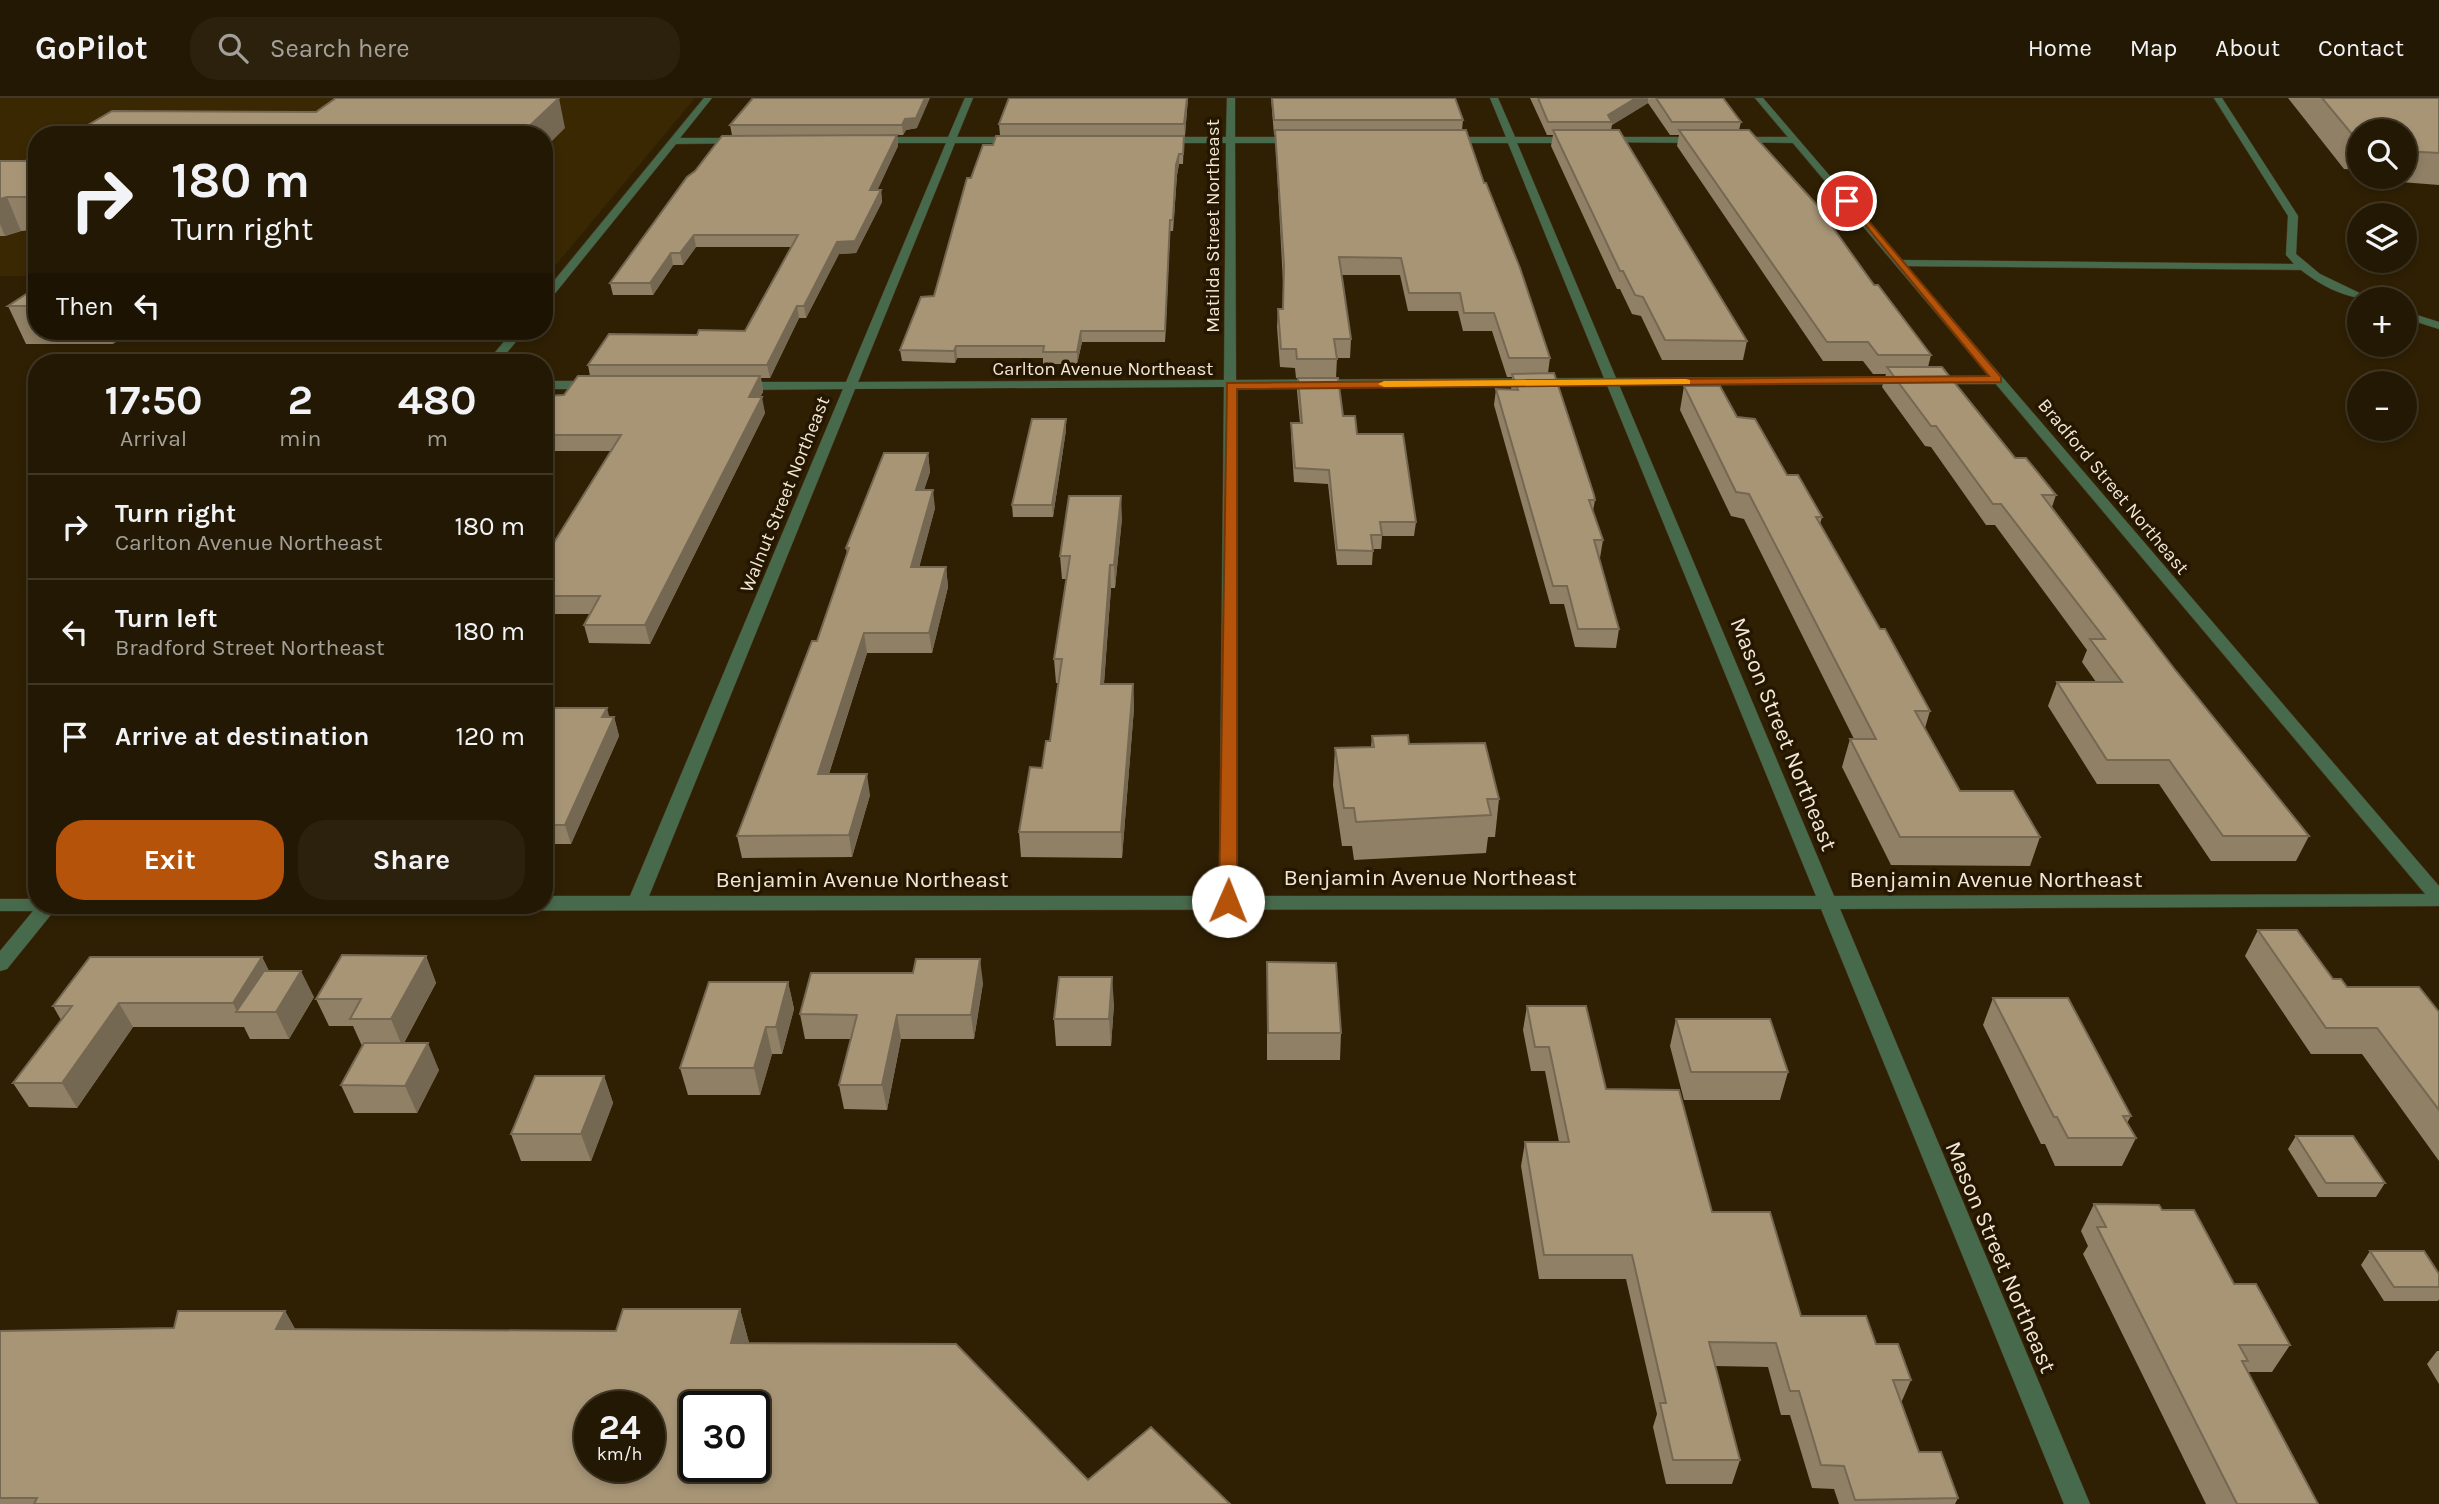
<!DOCTYPE html>
<html lang="en">
<head>
<meta charset="utf-8">
<style>
  :root { --surface:#231803; --page:#2b210d; --text:#f1f3f6; --muted:#a3a09a; --line:#403725; --accent:#b45309 }
  body { margin:0; font-family:Karla,sans-serif; background:var(--page); color:var(--text); height:100vh; display:flex; flex-direction:column; font-size:26px; white-space:nowrap }
  * { box-sizing:border-box; margin:0 }
  p { font-size:23px; color:var(--muted) }
  .icon { flex:none; width:38px; height:38px; fill:none; stroke:currentColor; stroke-width:2; stroke-linecap:round; stroke-linejoin:round }
  .map { position:relative; flex:1; overflow:hidden }
  .panel { position:absolute; left:28px; top:256px; width:525px; height:560px; display:flex; flex-direction:column; background:var(--surface); border-radius:28px; box-shadow:0 4px 10px #0003,0 0 0 2px var(--line) }
  .panel>* { flex:none }
  .hud { position:absolute; left:28px; top:28px; width:525px; height:214px; border-radius:28px; box-shadow:0 4px 10px #0003,0 0 0 2px var(--line); background:#231803; color:var(--text); overflow:hidden }
  .tools { position:absolute; left:2347px; top:21px; display:grid; gap:14px }
  .tools a { display:grid; place-items:center; width:70px; height:70px; border-radius:50%; background:var(--surface); box-shadow:0 4px 10px #0003,0 0 0 2px var(--line); font-size:35px }
  .speed { position:absolute; left:574px; top:1293px; display:flex; gap:14px; font-size:35px; font-weight:700; text-align:center }
  .speed>* { display:grid; place-content:center; width:91px; height:91px; border-radius:50%; background:var(--surface); box-shadow:0 4px 10px #0003,0 0 0 2px var(--line); line-height:1 }
  .speed small { font-size:18px; font-weight:400 }
  .speed .limit { border:4px solid #111; border-radius:10px; background:#fff; color:#111 }
  .pin { position:absolute; display:grid; place-items:center; width:60px; height:60px; color:#fff; margin:-30px; border:4px solid #fff; border-radius:50%; box-shadow:0 2px 7px #0007 }
  .me { position:absolute; width:77px; margin:-38px; rotate:1deg; stroke-linejoin:round; filter:drop-shadow(0 0 5px #0008) }
  .turn { display:flex; align-items:center; gap:24px; height:147px; padding:0 28px; font-size:32px }
  .turn .icon { width:91px; height:91px; stroke-width:2.5 }
  .turn b { display:block; font-size:49px; line-height:60px }
  .then { display:flex; align-items:center; height:66px; padding:0 28px; background:#0003; gap:14px; font-size:26px }
  .eta { display:flex; justify-content:space-evenly; align-items:center; height:119px; text-align:center }
  .eta b { font-size:42px; font-weight:700; line-height:49px }
  .button { display:flex; gap:14px; margin-top:auto; padding:14px 28px }
  .button a { flex:1; height:80px; border-radius:28px; background:var(--accent); color:#fff; font-size:28px; font-weight:700; line-height:80px; text-align:center }
  .button a+a { background:var(--page); color:var(--text) }
  ul { padding:0; list-style:none }
  li { display:flex; align-items:center; gap:21px; height:105px; padding:0 28px; border-top:2px solid var(--line) }
  li div { flex:1 }
  li b { display:block; font-size:26px }
  li em { font-style:normal }
  header { display:flex; align-items:center; gap:42px; box-sizing:border-box; height:98px; padding:0 35px; background:var(--surface); border-bottom:2px solid var(--line) }
  header strong { font-size:33px }
  nav { display:flex; gap:38px; margin-inline-start:auto; font-size:24px }
  .search { width:490px; height:63px; background:var(--page); display:flex; align-items:center; gap:18px; box-sizing:border-box; padding:0 24px; border-radius:28px; color:var(--muted); font-size:26px }
  .map>svg:first-child { display:block }
  .built { fill:#3a2802 }
  .lines { fill:none; stroke-linecap:round; stroke-linejoin:round }
  .minor-casing { stroke:#4a3c22; stroke-width:1 }
  .tertiary-casing { stroke:#4a3c22; stroke-width:1 }
  .minor { fill:#486a4c; fill-rule:evenodd }
  .tertiary { fill:#486a4c; fill-rule:evenodd }
  .wall { fill:#908065 }
  .shaded-wall { fill:#756853 }
  .building { fill:#a79576; stroke:#756853; stroke-width:2; fill-rule:evenodd }
  .route { fill:#b45309; stroke:#753606; stroke-width:2 }
  .slow { fill:#f59e0b }
  .labels { text-anchor:middle; stroke-width:7; stroke-linejoin:round; paint-order:stroke }
  .far-street-label { font-size:19px; fill:#f1e7d7; stroke:#251600 }
  .street-label { font-size:23px; fill:#f1e7d7; stroke:#251600 }
</style>
</head>
<body>
<header>
<strong>GoPilot</strong>
<div class="search"><svg class="icon" aria-label="search" viewBox="0 0 24 24"><circle cx="10" cy="10" r="6"/><path d="M15 15l6 6"/></svg>Search here</div>
<nav><a>Home</a><a>Map</a><a>About</a><a>Contact</a></nav>
</header>
<div class="map">
<svg width="2439" height="1406" viewBox="0 0 2439 1406">
  <rect width="100%" height="100%" fill="#2f2004"/>
  <!-- built -->
  <path class="built" d="M0 0H695L545 180 544 37H37V178H0Z"/>
  <g class="lines">
    <!-- minor casing -->
    <g class="minor-casing">
      <path id="minor" d="M704 0H712L680 40H741L744 45 676 46 548 204 544 205V195Z
        M965 0H973L957 39H1017L1021 42 1017 45H955L858 284 1224 282 1226 45H1161L1157 42 1161 39H1226L1227 0H1235V39H1297L1301 42 1297 45H1235L1236 282 1604 280 1508 45H1448L1444 42 1448 39H1506L1490 0H1498L1515 39H1574L1578 42 1574 45H1517L1616 280 1997 278 2003 282 1997 286 1619 287 1834 798 2439 796V808L1840 811 2090 1406H2064L1821 811 54 813 7 871 0 873V853L33 813H0V801H37V807H544V798H630L843 291 741 292 735 288 741 284H846L946 45H874L870 42 874 39H948ZM1607 287 1816 798H1237L1236 289ZM1224 289 1219 798H649L855 291Z
        M2214 0H2222L2298 118 2296 156 2320 176 2372 201C2347 201 2321 188 2301 172L1899 168 1894 165 1899 162 2294 166 2286 157 2288 118Z
        M1602 39H1700L1704 42 1700 45 1599 44Z
        M1735 39H1794L1798 42 1794 45 1732 44Z
        M2404 213 2439 224V231L2404 220Z
        M513 233H525L499 264H487Z
        M544 283H594L600 287 594 291H544Z"/>
    </g>
    <!-- tertiary casing -->
    <g class="tertiary-casing">
      <path id="tertiary" d="M1755 0H1763L2439 788V806L2432 804Z"/>
    </g>
    <!-- minor -->
    <use href="#minor" class="minor"/>
    <!-- tertiary -->
    <use href="#tertiary" class="tertiary"/>
  </g>
  <!-- wall -->
  <path class="wall" d="M753 0 917 30 906 32 903 37H897L898 48 877 92H881L882 104 856 155 839 156 806 220H799L770 280H761L763 294 760 299 765 315 650 546 589 545 584 527 591 516H544V456L548 454 611 353H544V298L564 297 590 278 588 267 697 237 745 233 791 149H696L683 167H673L653 197H613L610 185 695 73 732 37 730 27Z
    M1188 0 1185 37H1000L999 26Z
    M1271 0H1455L1463 22 1462 32 1484 85 1550 260 1548 275 1595 402 1593 413 1603 442 1600 460H1599L1619 531 1616 550 1575 549 1564 506H1550L1494 307 1496 291 1511 292 1512 279H1507L1492 233H1463L1458 213H1408L1400 177H1341L1351 241 1350 260H1337L1336 280 1343 318 1357 336 1416 424 1414 438H1382L1381 451H1373L1372 467H1337L1328 386 1294 384 1291 338V325H1300L1297 293 1298 280H1296L1295 270 1280 269 1277 229 1278 211H1283V184L1275 37H1274Z
    M1530 0H1723L1741 24 1739 32 1874 187 1931 257 1928 269 2015 360 2056 397 2052 409 2176 573 2309 738 2296 763H2211L2159 686H2097L2048 608 2057 584H2096L2082 564 2087 552 1995 427H1986L1931 349 1925 348 1882 289 1886 276H1873L1863 263H1823L1677 48 1679 37H1670L1648 5 1612 27 1611 32 1747 243 1743 262H1662L1641 218 1632 216 1620 191H1617L1551 48 1553 37H1547Z
    M2288 0H2439V87L2375 82 2373 79H2404V33H2359V72L2344 71Z
    M1184 38 1183 66H1179L1177 77 1173 133H1170L1165 244H1082L1077 266H1043V260H957L955 265 902 263 900 252 934 198 971 80Z
    M37 56V132L21 133 5 138H0V63H25Z
    M37 189V233H280L271 241H120L113 246H26L8 208Z
    M1684 288 1737 319 1822 419 1820 426 1880 531 1930 613 1925 630 1960 693 2040 739 2030 768 1891 767 1842 669 1850 641H1854L1744 421 1731 418 1680 312Z
    M1066 332 1053 419H1013L1012 407Z
    M928 355 930 374 924 392 935 410 919 469H946L948 489 932 555H867L829 676 870 697 852 759 742 760 737 738 817 543 847 455 846 450Z
    M1122 420 1115 490H1111L1104 586H1133L1134 610 1122 760 1021 759 1019 734 1042 670 1050 643 1058 585H1056L1054 561 1067 481H1062L1060 458Z
    M544 610 614 619 619 638 571 746H555L553 750H544Z
    M1372 638 1409 646 1499 701 1495 739H1488L1486 755 1354 762 1352 748H1342L1333 687 1335 650 1371 649Z
    M2258 832 2333 881 2347 889 2439 914V1063L2362 956H2311L2245 858Z
    M426 858 436 885 404 945 439 972 417 1015H354L341 987 362 948 353 928H329L316 901Z
    M262 859 269 873 314 899 289 941H250L244 929H133L77 1010 29 1009 13 985 61 922 53 908Z
    M1267 864 1341 935 1340 962H1267Z
    M788 884 794 911 782 956H772L760 997H688L680 970Z
    M983 885 974 941H901L887 1012 844 1011 839 987 851 941H805L800 916Z
    M1993 900 2131 1018 2127 1025 2136 1040 2122 1068H2055L2045 1046H2041L1983 927Z
    M1114 906 1111 948H1056L1054 921Z
    M1527 908 1606 991 1801 1218 1876 1246 1911 1282 1901 1305 1919 1354 1958 1400 1955 1406H1839L1834 1391 1812 1390 1790 1317H1781L1768 1269 1715 1268 1740 1362 1732 1386H1666L1653 1329 1657 1316 1626 1181H1539L1521 1068 1525 1044H1559L1545 973H1531L1523 932Z
    M1676 921 1788 974 1780 1002H1684L1670 948Z
    M604 978 613 1005 591 1063H521L511 1036Z
    M2296 1038 2385 1085 2376 1099H2318L2288 1051Z
    M2094 1106 2162 1112 2234 1186 2290 1247 2272 1274H2248L2318 1406H2206L2083 1156 2088 1148 2081 1133Z
    M2370 1153 2439 1176V1201L2438 1203H2384L2361 1167Z
    M740 1211 749 1245 1088 1382 1230 1406H0V1233L174 1230 285 1213 295 1231 616 1233Z
    M2437 1253H2439V1286L2427 1266Z"/>
  <!-- shaded-wall -->
  <path class="shaded-wall" d="M559 0 565 30 544 51V37H520Z
    M925 0H930L917 30 906 32 903 37 902 27 905 21Z
    M1187 0H1188L1185 37 1184 26Z
    M1636 0H1648V5L1612 27V24L1608 17Z
    M897 37 898 48 872 104 870 92Z
    M1179 56V66L1177 77 1173 133 1176 67Z
    M881 92 882 104 856 155 839 156 806 220 804 208 837 144Z
    M7 99 21 133 5 138 0 126V101Z
    M1170 122V133L1165 244V233Z
    M694 137 696 149 683 167 680 155Z
    M671 155 673 167 653 197 650 185Z
    M797 208 799 220 770 280 767 267Z
    M108 233H117L120 241 113 246Z
    M268 233H280L271 241Z
    M1081 233 1082 244 1077 266V254Z
    M956 248 957 260 955 265 954 253Z
    M760 278 763 294 752 315 749 299Z
    M762 299 765 315 650 546 645 527Z
    M1066 321V332L1053 419 1052 407Z
    M928 355 930 374 918 410 916 392Z
    M933 392 935 410 914 489 911 469Z
    M1121 398 1122 420 1115 490 1114 467Z
    M1110 467 1111 490 1102 610 1101 586Z
    M946 469 948 489 932 555 929 535Z
    M864 535 867 555 822 697 818 676Z
    M1133 586 1134 610 1122 760 1121 734Z
    M607 610 611 625 614 619 619 638 571 746 565 727 602 619Z
    M867 676 870 697 852 759 849 737Z
    M549 727 555 746 553 750 547 731Z
    M426 858 436 885 402 948 391 921Z
    M262 859 274 883 237 914 233 905Z
    M980 861 983 885 974 941 971 917Z
    M301 873 314 899 289 941 276 914Z
    M1112 879 1114 906 1111 948 1109 921Z
    M788 884 794 911 782 956 776 929Z
    M119 905 133 929 77 1010 62 985Z
    M897 917 901 941 887 1012 882 987Z
    M766 929 772 956 760 997 754 970Z
    M428 945 439 972 417 1015 405 988Z
    M604 978 613 1005 591 1063 581 1036Z
    M740 1211 754 1263 731 1245Z
    M285 1213 314 1265 276 1231Z"/>
  <!-- building -->
  <path class="building" d="M336 0H559L520 37H71L112 13 316 14Z
    M753 0H925L916 20 905 21 902 27H730Z
    M1009 0H1187L1184 26H999Z
    M1272 0H1455L1463 22H1274Z
    M1538 0H1636L1608 17 1612 24H1548Z
    M1656 0H1723L1741 24H1672Z
    M2322 0H2439V55L2404 53V33H2359V41H2356Z
    M1275 32H1466L1484 85H1486L1520 170 1550 260H1509L1494 215H1464L1460 195H1409L1401 160 1339 159 1351 241H1334L1337 261H1297L1296 251H1281L1278 211H1283L1284 167Z
    M1553 32H1619L1747 243 1665 242 1643 199 1635 197 1623 173H1620Z
    M1679 32H1749L1816 106 1874 187H1878L1931 257H1878L1868 244H1827Z
    M897 37 870 92H881L855 143 837 144 804 208H797L767 267H588L609 236 697 237 699 232 745 233 798 137H694L680 155H671L650 185H610L687 79 695 73 722 38Z
    M996 38H1184L1183 56H1179L1176 67 1173 122H1170L1165 233H1081L1077 254H1043L1044 248H956L954 253 900 252 921 199 934 198 967 80H971L983 47H993Z
    M37 56V99H7L0 101V63H25Z
    M37 189V208H8Z
    M1887 269H1942L2015 360H2026L2056 397H2042L2176 573 2309 738H2223L2169 662H2107L2057 584H2122L2090 541H2105L2001 406H1993L1936 328H1931Z
    M1554 275 1594 397 1595 402H1589L1603 442H1594L1619 531H1578L1567 488H1553L1496 291 1518 292 1512 276Z
    M578 278H760L749 299H762L645 527H584L600 498H544V456L548 454 621 337H544V298L564 297Z
    M1298 280H1338L1343 318H1355L1357 336H1403L1416 424H1380L1382 437H1371L1373 453 1337 452 1329 372 1295 370 1291 325H1302Z
    M1684 288H1720L1737 319 1755 321 1787 377H1798L1822 419H1816L1880 531H1885L1930 613H1915L1960 693H2013L2040 739H1900L1850 641H1876L1749 396 1736 394Z
    M1032 321H1066L1052 407H1012Z
    M884 355H928L916 392H933L911 469H946L929 535H864L818 676H867L849 737 737 738 812 543H817L849 450H846Z
    M1069 398H1121L1114 467H1110L1101 586H1133L1121 734H1019L1030 669 1042 670 1046 643H1050L1062 561H1054L1070 458H1060Z
    M544 610H607L602 619H614L565 727H549L547 731H544Z
    M1408 637 1409 646 1485 645 1499 701H1487L1491 717 1356 724 1354 710H1344L1335 650 1374 649 1372 638Z
    M2258 832H2297L2333 881H2341L2347 889H2419L2439 914V1012L2377 930H2326Z
    M342 857 426 858 391 921H350L361 901H316Z
    M90 859H262L233 905H119L62 985H13L72 908H53Z
    M916 861H980L971 917H897L882 987H839L857 917 800 916 811 875H913Z
    M1267 864 1336 865 1341 935H1268Z
    M264 873H301L276 914H236Z
    M1059 879H1112L1109 921H1054Z
    M709 884H788L776 929H766L754 970H680Z
    M1993 900H2068L2131 1018H2123L2136 1040H2068L2057 1019H2054Z
    M1527 908H1586L1606 991 1679 992 1712 1114H1770L1801 1218H1866L1876 1246H1898L1911 1282H1893L1919 1354H1941L1958 1400 1855 1402 1844 1368 1821 1367 1799 1293H1790L1776 1245 1709 1244 1740 1362H1673L1660 1305H1666L1632 1157H1544L1525 1044H1569L1549 949H1535Z
    M1676 921H1770L1788 974H1691Z
    M364 945H428L405 988 341 987Z
    M535 978H604L581 1036H511Z
    M2296 1038H2353L2385 1085H2326Z
    M2094 1106 2159 1107 2162 1112H2194L2234 1186H2256L2290 1247H2239L2248 1263H2242L2318 1406H2237L2097 1129H2106Z
    M2370 1153H2424L2439 1176V1189H2394Z
    M623 1211H740L731 1245 956 1246 1088 1382 1151 1329 1230 1406H34L37 1400H0V1233L174 1230 178 1213H285L276 1231 616 1233ZM590 1309H649V1368H590ZM695 1309H754V1368H695Z"/>
  <!-- route -->
  <path class="route" d="M1844 101H1850L2001 279V284L1237 291V803L1234 807H1222L1219 803 1227 285 1989 278Z"/>
  <!-- slow -->
  <path class="slow" d="M1686 281 1690 282V286L1384 289 1378 286 1384 283Z"/>
  <g class="labels">
    <!-- far-street labels -->
    <g class="far-street-label">
      <text transform="translate(1212 128) rotate(-90)" y="7">Matilda Street Northeast</text>
      <text x="1103" y="277">Carlton Avenue Northeast</text>
      <text transform="translate(2114 388) rotate(50)" y="7">Bradford Street Northeast</text>
      <text transform="translate(784 396) rotate(-68)" y="7">Walnut Street Northeast</text>
    </g>
    <!-- street labels -->
    <g class="street-label">
      <text transform="translate(1784 636) rotate(68)" y="8">Mason Street Northeast</text>
      <text x="1430" y="787">Benjamin Avenue Northeast</text>
      <text x="862" y="789">Benjamin Avenue Northeast</text>
      <text x="1996" y="789">Benjamin Avenue Northeast</text>
      <text transform="translate(2001 1159) rotate(67)" y="8">Mason Street Northeast</text>
    </g>
  </g>
</svg>
<div class="tools">
<a><svg class="icon" aria-label="search" viewBox="0 0 24 24"><circle cx="10" cy="10" r="6"/><path d="M15 15l6 6"/></svg></a>
<a><svg class="icon" aria-label="layers" viewBox="0 0 24 24"><path d="M12 4l9 5-9 5-9-5zM3 14l9 5 9-5"/></svg></a>
<a>+</a>
<a>−</a>
</div>
<div class="speed"><div>24<small>km/h</small></div><div class="limit">30</div></div>
<div class="pin" style="left:1847px;top:103px;background:#d93025"><svg class="icon" aria-label="arrive" viewBox="0 0 24 24"><path d="M6 21V4h12l-3 4 3 4H6"/></svg></div>
<svg class="me" style="left:1228px;top:803px" viewBox="-20 -20 40 40"><circle r="19" fill="#fff"/><path d="M0-13L10 11 0 6-10 11z" fill="#b45309"/></svg>
<div class="hud">
<div class="turn"><svg class="icon" aria-label="right" viewBox="0 0 24 24"><path d="M7 20v-9h11M14 6l5 5-5 5"/></svg><div><b>180 m</b>Turn right</div></div>
<div class="then">Then<svg class="icon" aria-label="left" viewBox="0 0 24 24"><path d="M17 20v-9H6M10 6l-5 5 5 5"/></svg></div>
</div>
<section class="panel">
<div class="eta">
<div><b>17:50</b><p>Arrival</p></div>
<div><b>2</b><p>min</p></div>
<div><b>480</b><p>m</p></div>
</div>
<ul>
<li><svg class="icon" aria-label="right" viewBox="0 0 24 24"><path d="M7 20v-9h11M14 6l5 5-5 5"/></svg><div><b>Turn right</b><p>Carlton Avenue Northeast</p></div><em>180 m</em></li>
<li><svg class="icon" aria-label="left" viewBox="0 0 24 24"><path d="M17 20v-9H6M10 6l-5 5 5 5"/></svg><div><b>Turn left</b><p>Bradford Street Northeast</p></div><em>180 m</em></li>
<li><svg class="icon" aria-label="arrive" viewBox="0 0 24 24"><path d="M6 21V4h12l-3 4 3 4H6"/></svg><div><b>Arrive at destination</b></div><em>120 m</em></li>
</ul>
<div class="button"><a>Exit</a><a>Share</a></div>
</section>
</div>
</body>
</html>
